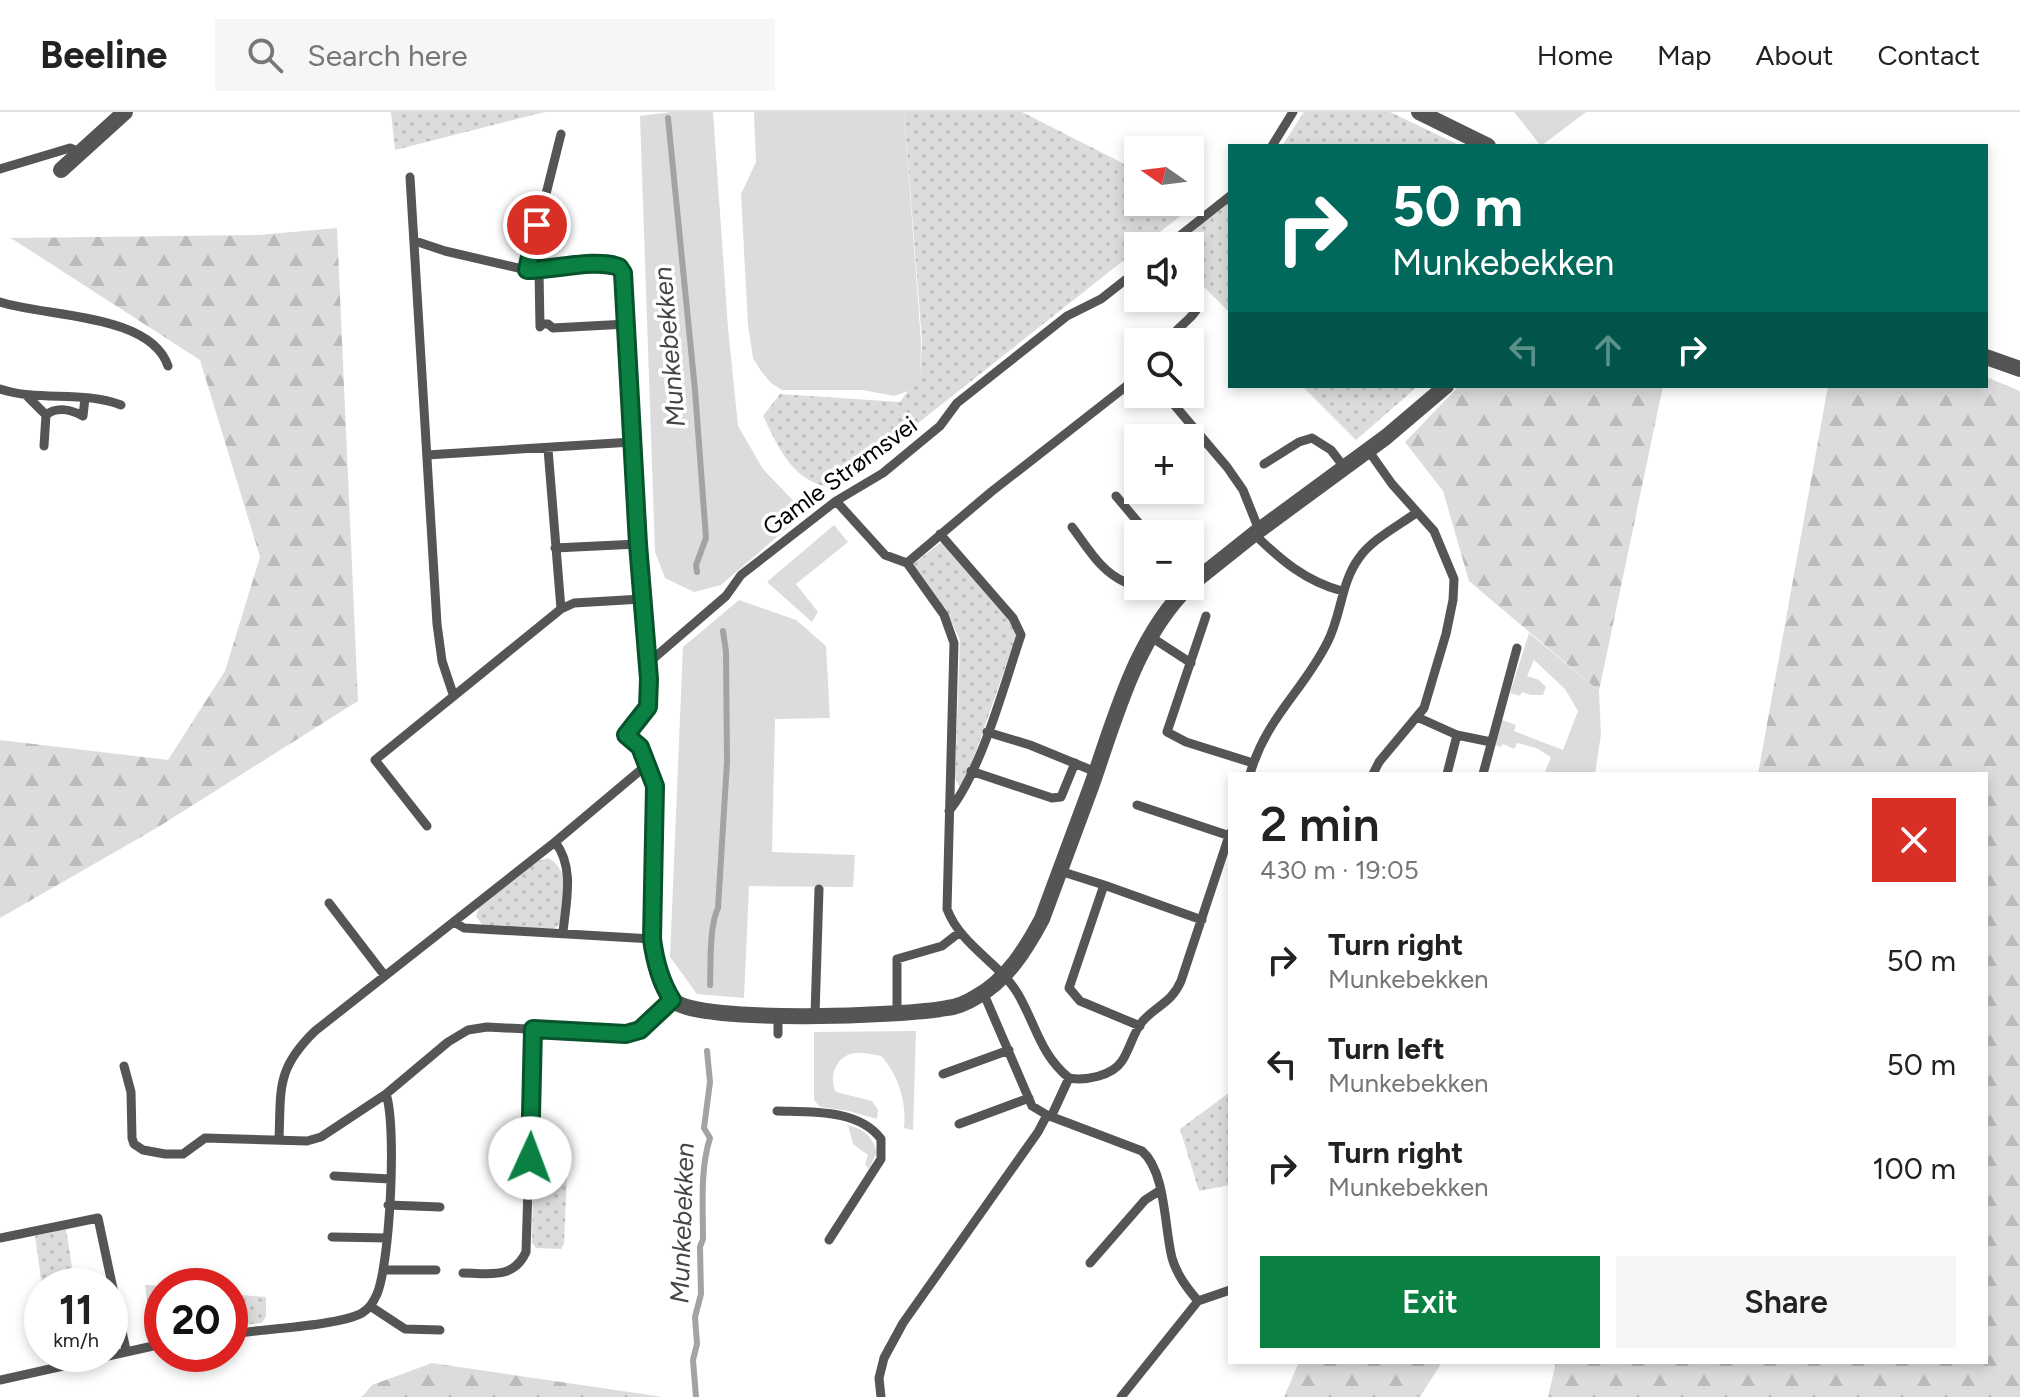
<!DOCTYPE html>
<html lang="en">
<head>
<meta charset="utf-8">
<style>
  :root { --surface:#fff; --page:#f6f6f6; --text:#222; --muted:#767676; --line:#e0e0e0; --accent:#0b8043 }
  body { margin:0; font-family:Figtree,sans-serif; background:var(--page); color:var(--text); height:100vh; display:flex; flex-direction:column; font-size:30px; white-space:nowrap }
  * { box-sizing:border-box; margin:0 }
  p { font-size:26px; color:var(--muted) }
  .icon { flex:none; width:44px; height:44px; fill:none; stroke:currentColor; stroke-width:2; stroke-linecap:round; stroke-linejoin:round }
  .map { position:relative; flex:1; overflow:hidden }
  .sheet { position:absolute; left:1228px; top:660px; width:760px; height:592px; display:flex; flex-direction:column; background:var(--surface); border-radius:0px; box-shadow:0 4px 12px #0003 }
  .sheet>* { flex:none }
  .top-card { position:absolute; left:1228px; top:32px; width:760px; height:244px; border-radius:0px; box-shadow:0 4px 12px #0003; background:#00695c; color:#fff; overflow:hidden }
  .needle { width:52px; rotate:284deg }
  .fabs { position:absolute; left:1124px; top:24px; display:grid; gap:16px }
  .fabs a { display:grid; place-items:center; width:80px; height:80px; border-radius:0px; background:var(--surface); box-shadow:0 4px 12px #0003; font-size:40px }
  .speed { position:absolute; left:24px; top:1156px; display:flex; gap:16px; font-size:40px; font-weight:700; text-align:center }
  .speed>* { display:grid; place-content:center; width:104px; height:104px; border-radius:50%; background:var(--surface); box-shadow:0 4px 12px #0003; line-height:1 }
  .speed small { font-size:20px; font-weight:400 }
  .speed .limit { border:12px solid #d22; background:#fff; color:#111 }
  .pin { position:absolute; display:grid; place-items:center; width:68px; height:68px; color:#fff; margin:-34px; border:4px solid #fff; border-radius:50%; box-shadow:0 2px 8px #0007 }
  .me { position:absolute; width:88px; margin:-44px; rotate:2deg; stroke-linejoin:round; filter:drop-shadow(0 0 6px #0008) }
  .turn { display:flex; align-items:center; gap:28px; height:168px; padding:0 32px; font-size:36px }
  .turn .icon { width:104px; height:104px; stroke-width:2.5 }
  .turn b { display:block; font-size:56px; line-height:68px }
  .lanes { display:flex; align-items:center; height:76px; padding:0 32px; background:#0003; justify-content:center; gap:40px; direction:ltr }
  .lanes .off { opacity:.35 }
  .round { display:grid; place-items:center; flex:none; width:84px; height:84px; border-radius:0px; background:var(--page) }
  .summary { display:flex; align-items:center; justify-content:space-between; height:136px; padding:0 32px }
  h1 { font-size:48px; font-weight:600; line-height:60px }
  .action { display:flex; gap:16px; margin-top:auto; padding:16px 32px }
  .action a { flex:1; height:92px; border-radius:0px; background:var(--accent); color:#fff; font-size:32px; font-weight:600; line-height:92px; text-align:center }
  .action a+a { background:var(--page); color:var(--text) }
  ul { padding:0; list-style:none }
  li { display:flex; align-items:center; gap:24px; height:104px; padding:0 32px }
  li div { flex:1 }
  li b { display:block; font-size:30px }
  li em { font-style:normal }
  header { display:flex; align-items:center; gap:48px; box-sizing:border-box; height:112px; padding:0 40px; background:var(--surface); border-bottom:2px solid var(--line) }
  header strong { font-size:38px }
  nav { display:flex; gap:44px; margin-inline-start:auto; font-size:28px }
  .search { width:560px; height:72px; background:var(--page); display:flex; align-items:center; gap:20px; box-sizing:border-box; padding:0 28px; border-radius:0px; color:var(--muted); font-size:30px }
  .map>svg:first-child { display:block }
  .green { fill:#dcdcdc }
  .forest { fill:url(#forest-firs) }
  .park { fill:url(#park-dots) }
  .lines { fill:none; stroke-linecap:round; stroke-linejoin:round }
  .stream { stroke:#a3a3a3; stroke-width:6 }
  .lane { stroke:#555; stroke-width:9 }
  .street { stroke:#555; stroke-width:16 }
  .route-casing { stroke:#07532c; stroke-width:20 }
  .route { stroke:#0b8043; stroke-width:14 }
  .labels { text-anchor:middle; stroke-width:7; stroke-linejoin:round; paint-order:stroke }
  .street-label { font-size:24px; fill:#000; stroke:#fff }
  .water-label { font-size:26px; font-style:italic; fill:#444; stroke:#fff }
</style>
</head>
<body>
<header>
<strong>Beeline</strong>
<div class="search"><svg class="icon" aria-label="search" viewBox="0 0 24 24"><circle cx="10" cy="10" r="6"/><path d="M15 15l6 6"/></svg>Search here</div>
<nav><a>Home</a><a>Map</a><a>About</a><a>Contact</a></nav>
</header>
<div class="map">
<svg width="2020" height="1285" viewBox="0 0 2020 1285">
  <defs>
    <pattern id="forest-firs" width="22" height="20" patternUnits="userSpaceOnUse" patternTransform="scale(2)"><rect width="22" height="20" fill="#dcdcdc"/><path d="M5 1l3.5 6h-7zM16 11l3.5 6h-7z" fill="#bbb"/></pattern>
    <pattern id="park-dots" width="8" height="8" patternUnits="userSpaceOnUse" patternTransform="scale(2)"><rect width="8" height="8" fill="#dcdcdc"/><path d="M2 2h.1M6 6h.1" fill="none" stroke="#bbb" stroke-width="1.8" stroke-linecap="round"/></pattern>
  </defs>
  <rect width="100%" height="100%" fill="#fff"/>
  <!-- green -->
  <path class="green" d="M672 0H713L728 216 738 314 763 357 805 401 721 473 694 480 665 466 655 440 640 4Z
    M754 0H904L921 230 920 263 911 278 894 284 863 278H782L771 271 761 259 753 246 748 213 741 82 756 50Z
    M1514 0H1586L1541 34Z
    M834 413 848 430 796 472 818 500 812 510 767 470Z
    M739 488 796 508 826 534 830 606 775 607 772 740 855 743 853 775 749 774 744 886 697 882 670 845 683 535Z
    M1529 521 1599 579 1601 622 1595 662 1545 660 1551 645 1536 636 1517 631 1514 637 1503 632 1501 635 1495 633 1502 608 1516 613 1514 619 1563 638 1578 599 1565 577 1534 548 1527 564 1539 568 1546 575 1543 583H1531L1522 580 1520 584 1510 581Z
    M916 919 913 1018 904 1016C907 990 898 962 881 944 871 942 855 938 846 944 833 951 830 968 836 980L872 989 878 998 877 1007 849 999 820 995 814 988V920Z
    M848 1013C865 1018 871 1023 877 1040L869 1057 865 1052 868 1043 853 1032Z"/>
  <!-- forest -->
  <path class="forest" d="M337 116 358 589 155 717 0 806V628L168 648 225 559 260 445 200 248 11 126 259 123Z
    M1986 265 2020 279V1285H1548L1556 1250H1986V662H1758L1828 274H1986Z
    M1459 274H1663L1599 579 1469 469 1443 379 1405 330Z
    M1299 1250H1442L1420 1285H1284Z
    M432 1251 663 1285H362L372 1273Z"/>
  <!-- park -->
  <path class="park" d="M391 0H545L395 38Z
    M904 0H1022L1138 59V90H1185L1188 98 1142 134H1138V137L836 376C793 372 780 338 763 304L780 282 900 290 920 263 922 230Z
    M1304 0H1390L1461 34H1282Z
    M1230 86V201L1190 161V134H1177Z
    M1302 274H1418L1356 328Z
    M948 425 1019 516 965 671 960 676 955 665 960 528 947 500 912 453Z
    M548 746C571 756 566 794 558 814L553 817 483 814 476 804 479 795 538 749Z
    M1230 980V1073L1199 1079 1180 1017Z
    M539 1035 564 1036 568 1040 564 1132 561 1137 536 1136 532 1131 534 1038Z
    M66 1117 75 1174H42L35 1124Z
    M145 1173 162 1174V1222L152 1224Z
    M230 1182 266 1185V1204L262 1211 230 1214Z"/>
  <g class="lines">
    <!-- stream -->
    <path class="stream" d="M668 6 695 278 706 426 696 453 697 460
      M710 873C711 851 709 815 718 796L727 650 726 540 723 519
      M696 1285 693 1248 697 1232 695 1205 701 1182 700 1135 703 1127C703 1094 700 1057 710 1026L704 1016 710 970 707 939"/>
    <!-- lane -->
    <path class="lane" d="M1272 34 1293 0
      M0 57 70 36 80 40
      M410 65 437 512 442 549 453 582
      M415 129 445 139 527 158 561 22
      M1167 134 1230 84
      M527 158C554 158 595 146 619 155L623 161 638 432 649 567 648 595 626 623
      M539 159 540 215
      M0 190C45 205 150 201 168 254
      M540 212H548L553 216 627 212
      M1167 230C1182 206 1215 200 1190 168
      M0 277C39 290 82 278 121 293
      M1165 282 1227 355 1243 378 1259 418
      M26 283 46 303
      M44 334 46 303C57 294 72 298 83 304L85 286
      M548 337 561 497
      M1368 338 1392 372 1434 419 1454 467 1453 488 1446 522 1424 596 1379 650 1373 662
      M427 343 632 330
      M1264 352 1299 330 1312 326 1331 338 1344 355
      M1116 384 1148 422
      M836 389 885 443 907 451
      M1072 415C1088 436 1101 460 1125 470L1138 463
      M940 422 1013 506 1021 523C1004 573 981 660 949 699
      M1254 422C1281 448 1305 469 1342 479
      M555 436 638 432
      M907 451 944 503 954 531 947 797C961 834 1000 851 1018 882 1036 913 1040 942 1069 966 1086 969 1112 964 1122 949 1130 937 1133 921 1142 910 1156 893 1171 892 1181 869L1230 721
      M907 451 991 380 1138 265
      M1161 474 1174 488
      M1206 504 1167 620 1186 630 1253 651
      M1151 525 1191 551
      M647 552 726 484 741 463 836 389 883 361 940 314 957 291 1067 204 1101 187 1138 158
      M1417 605 1457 623 1491 630
      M987 620 1030 633 1096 660
      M971 659 1052 686 1061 685 1075 651
      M1250 662C1266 606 1303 579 1327 531 1342 503 1340 472 1359 446 1371 428 1398 414 1416 401
      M1447 662 1457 623
      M1483 662 1517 536
      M1137 693 1230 724
      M427 714 375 648 561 497 574 491 642 487
      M555 730C575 755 566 790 563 820
      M1060 759 1104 773 1069 876 1080 889 1140 914
      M1104 773 1202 808
      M329 791 385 864
      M454 810 464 816 652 827
      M983 880 1032 994 1047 1003 1142 1039C1166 1060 1164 1114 1172 1146 1177 1163 1187 1176 1198 1189
      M897 901V847L942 834 960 820
      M815 903 819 777
      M778 922V903
      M124 954 131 980 132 1026 134 1032 143 1038 165 1042H183L205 1026 307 1029 321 1025 386 982 448 930 468 918 487 915 626 922 640 918 672 888
      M943 962 1009 938
      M777 999C811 1000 859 997 881 1027V1047L829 1128
      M1051 1005 1069 966
      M959 1012 1029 986
      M279 1028C281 976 276 957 315 919L555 730 649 651
      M334 1064 390 1067
      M388 1093 440 1095
      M332 1125 387 1126
      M0 1126 98 1106 126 1238
      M1090 1151 1145 1088 1159 1079
      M383 1158H436
      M463 1161C489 1161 513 1168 526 1140L533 917
      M370 1194 405 1217 440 1218
      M230 1222C261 1217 339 1214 362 1201 369 1197 374 1189 377 1182 390 1151 397 1014 386 982
      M0 1268 162 1232
      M881 1285 879 1266 884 1246 903 1211 1038 1020 1047 1003
      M1121 1285 1198 1189 1230 1178"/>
    <!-- street -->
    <path class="street" d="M1419 0 1488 34
      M61 58 125 0
      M1986 245 2020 257
      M1190 473 1254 422 1386 325 1446 274
      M626 623 640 635 655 674 652 827C654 847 657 875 674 889 701 912 907 904 947 896 957 895 968 890 976 885 1007 868 1026 837 1042 807 1058 763 1075 719 1091 675 1115 607 1136 525 1189 474"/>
  </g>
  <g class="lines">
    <!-- route casing -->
    <g class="route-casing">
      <path id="route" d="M530 1046 533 917 626 922 640 918 672 888C660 869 655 850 652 827L655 674 640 635 626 623 648 595 649 567 638 432 623 161 619 155C595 146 554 158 527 158L537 113"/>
    </g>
    <!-- route -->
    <use href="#route" class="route"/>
  </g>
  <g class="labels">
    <!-- street labels -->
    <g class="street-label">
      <text transform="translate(840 364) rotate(-36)" y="8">Gamle Strømsvei</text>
    </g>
    <!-- water labels -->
    <g class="water-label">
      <text transform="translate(669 235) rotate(-95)" y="9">Munkebekken</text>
      <text transform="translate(682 1111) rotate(-88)" y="9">Munkebekken</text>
    </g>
  </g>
</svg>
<div class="fabs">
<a><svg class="needle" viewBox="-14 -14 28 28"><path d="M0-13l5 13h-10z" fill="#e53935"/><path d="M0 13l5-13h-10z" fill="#767676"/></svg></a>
<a><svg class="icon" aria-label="sound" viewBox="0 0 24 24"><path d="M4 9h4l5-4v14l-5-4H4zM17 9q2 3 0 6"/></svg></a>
<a><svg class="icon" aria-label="search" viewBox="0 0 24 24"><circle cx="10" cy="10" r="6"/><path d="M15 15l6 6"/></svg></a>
<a>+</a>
<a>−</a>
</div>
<div class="speed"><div>11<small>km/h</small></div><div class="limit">20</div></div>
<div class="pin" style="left:537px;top:113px;background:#d93025"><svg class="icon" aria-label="arrive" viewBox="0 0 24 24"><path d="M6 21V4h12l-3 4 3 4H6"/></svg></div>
<svg class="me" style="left:530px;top:1046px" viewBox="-20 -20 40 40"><circle r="19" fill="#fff"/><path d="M0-13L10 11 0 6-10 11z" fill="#0b8043"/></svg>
<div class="top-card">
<div class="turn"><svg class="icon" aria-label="right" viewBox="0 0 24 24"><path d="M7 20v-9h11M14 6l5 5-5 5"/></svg><div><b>50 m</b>Munkebekken</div></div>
<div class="lanes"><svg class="icon off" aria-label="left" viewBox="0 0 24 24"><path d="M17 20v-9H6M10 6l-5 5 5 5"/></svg><svg class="icon off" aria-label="ahead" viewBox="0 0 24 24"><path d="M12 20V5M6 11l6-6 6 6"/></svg><svg class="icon" aria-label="right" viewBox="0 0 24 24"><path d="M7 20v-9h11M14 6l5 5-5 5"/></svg></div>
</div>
<section class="sheet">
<div class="summary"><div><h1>2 min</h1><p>430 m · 19:05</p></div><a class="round" style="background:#d93025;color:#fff"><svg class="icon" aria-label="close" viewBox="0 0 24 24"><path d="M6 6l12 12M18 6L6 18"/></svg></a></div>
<ul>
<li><svg class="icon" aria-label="right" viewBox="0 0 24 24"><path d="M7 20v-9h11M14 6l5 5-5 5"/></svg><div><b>Turn right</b><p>Munkebekken</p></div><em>50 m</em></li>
<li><svg class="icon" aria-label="left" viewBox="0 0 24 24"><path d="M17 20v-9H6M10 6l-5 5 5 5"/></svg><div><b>Turn left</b><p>Munkebekken</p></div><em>50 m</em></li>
<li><svg class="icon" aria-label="right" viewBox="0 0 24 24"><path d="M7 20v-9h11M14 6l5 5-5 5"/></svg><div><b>Turn right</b><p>Munkebekken</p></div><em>100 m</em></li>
</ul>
<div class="action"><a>Exit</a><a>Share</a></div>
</section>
</div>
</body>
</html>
